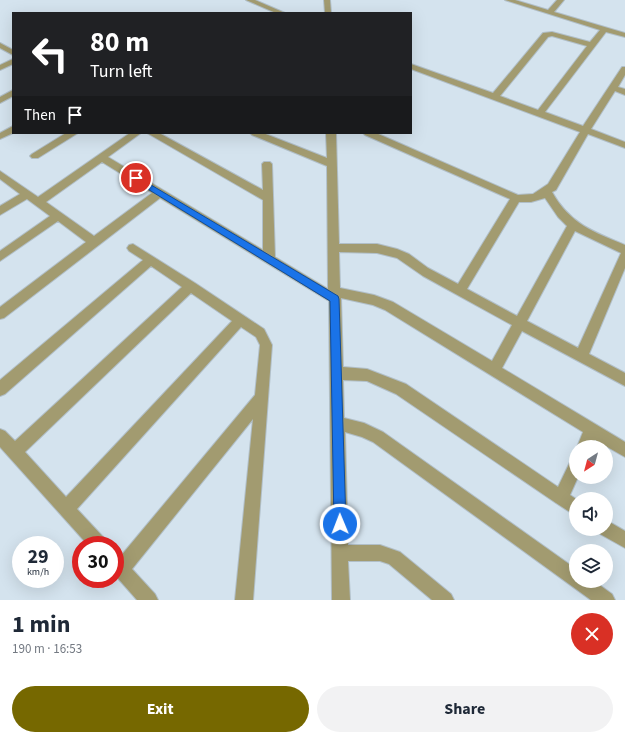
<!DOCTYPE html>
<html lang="en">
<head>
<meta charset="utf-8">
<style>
  :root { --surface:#fff; --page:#f2f2f3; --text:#1f2937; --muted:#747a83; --accent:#766800 }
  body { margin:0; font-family:"Source Sans 3",sans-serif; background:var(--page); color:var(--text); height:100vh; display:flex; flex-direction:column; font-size:15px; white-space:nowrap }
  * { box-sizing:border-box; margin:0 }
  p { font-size:13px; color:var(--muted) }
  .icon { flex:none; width:22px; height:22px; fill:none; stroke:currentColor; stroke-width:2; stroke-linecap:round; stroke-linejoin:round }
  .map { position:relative; height:600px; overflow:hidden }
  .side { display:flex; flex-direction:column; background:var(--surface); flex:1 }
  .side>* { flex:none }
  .top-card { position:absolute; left:12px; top:12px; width:400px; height:122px; border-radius:0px; box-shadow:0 4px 16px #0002; background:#202124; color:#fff; overflow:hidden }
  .needle { width:26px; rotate:216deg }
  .tools { position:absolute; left:569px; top:440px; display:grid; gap:8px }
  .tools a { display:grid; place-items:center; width:44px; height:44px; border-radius:50%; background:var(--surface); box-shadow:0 4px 16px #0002; font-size:20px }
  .speed { position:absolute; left:12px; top:536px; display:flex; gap:8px; font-size:20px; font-weight:700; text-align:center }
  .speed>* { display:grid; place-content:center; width:52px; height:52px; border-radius:50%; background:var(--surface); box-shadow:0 4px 16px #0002; line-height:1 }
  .speed small { font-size:10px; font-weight:400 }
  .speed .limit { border:6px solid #d22; background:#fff; color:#111 }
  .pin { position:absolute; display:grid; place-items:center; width:34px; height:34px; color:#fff; margin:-17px; border:2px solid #fff; border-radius:50%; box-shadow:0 1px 4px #0007 }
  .me { position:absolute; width:44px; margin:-22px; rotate:359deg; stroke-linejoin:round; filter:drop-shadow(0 0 3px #0008) }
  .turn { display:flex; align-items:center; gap:14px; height:84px; padding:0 12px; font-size:18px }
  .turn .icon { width:52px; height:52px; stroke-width:2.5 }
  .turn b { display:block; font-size:28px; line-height:34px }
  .then { display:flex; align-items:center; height:38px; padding:0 12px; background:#0003; gap:8px; font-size:15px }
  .round { display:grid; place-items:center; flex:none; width:42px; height:42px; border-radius:21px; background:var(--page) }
  .overview { display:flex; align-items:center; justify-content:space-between; height:68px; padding:0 12px }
  h1 { font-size:24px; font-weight:700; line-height:30px }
  .primary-button { display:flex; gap:8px; margin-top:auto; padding:8px 12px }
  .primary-button a { flex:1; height:46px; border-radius:24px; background:var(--accent); color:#fff; font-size:16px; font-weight:700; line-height:46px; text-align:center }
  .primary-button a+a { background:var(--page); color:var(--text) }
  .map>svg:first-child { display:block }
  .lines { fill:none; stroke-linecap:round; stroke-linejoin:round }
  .minor-casing { stroke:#b1bfc8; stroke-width:2 }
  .minor { fill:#a29b70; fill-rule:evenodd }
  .route { fill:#1a73e8; stroke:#114b97 }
</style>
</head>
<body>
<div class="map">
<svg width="625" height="600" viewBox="0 0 625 600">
  <rect width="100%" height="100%" fill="#d4e3ee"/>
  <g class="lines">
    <!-- minor casing -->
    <g class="minor-casing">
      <path id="minor" d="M246 0H255L285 13H276Z
        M324 0H330L331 13H325Z
        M505 0H515L548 10 557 0H564L554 12 625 33V37L606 32 545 112 583 126 622 67H625V75L618 87 625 89V95L615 91 591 129 625 142V148L588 134 556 190 552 192C570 224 594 232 625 245V268L589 354 625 373V386L522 331 502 368 625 442V457L595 440 591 447H577L583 432 385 310 373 305 341 298 343 367 367 369 406 384 558 487 571 460 576 458V477H578L570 495 576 499V516L556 503 396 394 367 381 343 380 344 418 364 423 383 432 576 569V581H594L612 594 615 600H591L373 442 362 437 345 432 348 545H380L400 552 451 594 454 600H432L389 564 380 561H348L350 600H332L329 301 160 198 4 318 0 319V307L86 242 58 221 0 261V251L50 216 27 199 0 215V206L20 194 0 179V171L38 197 130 133H141L108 157 263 250V200L147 133H159L263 190 262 164 264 162H270L272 164 275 257 328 289 327 166 252 135 250 133H263L327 158 326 133H336L339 244H377L397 249 409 254 428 268 458 284 510 199 365 135 363 133H376L518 195 533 194 548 184 580 132 411 69V64L493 93 543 33 552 32 590 42 600 30ZM552 36 587 46 538 110 500 96 548 37ZM102 162 152 193 94 236 46 202ZM545 198 558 217 567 226 517 316 467 289 519 202H531ZM575 231 621 253 578 348 527 321ZM339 252 377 253 397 258 423 276 512 325 492 361 393 302 374 295 340 288Z
        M0 43 13 50V55L0 48Z
        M13 59V64L0 70V65Z
        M13 90V96L0 103V97Z
        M13 126V133L0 139V133Z
        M66 133H78L38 158H32L30 156 32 154Z
        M133 244 195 283 264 329 272 345 253 600H235L253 419 132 569 155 594 158 600H137L115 575V556L120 557 255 395 260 345 256 337 241 327 77 509 105 539 107 545H88L0 447V429L5 431 15 441 182 287 151 266 5 394 0 396V380L143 260 129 251 127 248 129 245ZM191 293 232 321 66 497 25 452Z
        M606 520 625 531V548L600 534 598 529H606Z"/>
    </g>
    <!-- minor -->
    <use href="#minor" class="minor"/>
  </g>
  <!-- route -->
  <path class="route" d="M136 176 338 296 339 299 346 524 344 528 340 530 336 528 334 524 330 301 133 180 132 178Z"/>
</svg>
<div class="tools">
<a><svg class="needle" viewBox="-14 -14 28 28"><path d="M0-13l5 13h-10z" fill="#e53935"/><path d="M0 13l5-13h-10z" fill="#747a83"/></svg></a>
<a><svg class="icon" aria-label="sound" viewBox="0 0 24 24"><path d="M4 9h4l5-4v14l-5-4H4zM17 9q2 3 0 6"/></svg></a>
<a><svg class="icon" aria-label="layers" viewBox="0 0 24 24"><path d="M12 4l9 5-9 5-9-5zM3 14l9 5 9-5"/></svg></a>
</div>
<div class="speed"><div>29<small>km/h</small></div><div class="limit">30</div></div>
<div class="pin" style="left:136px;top:178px;background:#d93025"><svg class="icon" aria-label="arrive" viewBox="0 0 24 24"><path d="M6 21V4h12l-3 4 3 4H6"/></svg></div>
<svg class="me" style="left:340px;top:524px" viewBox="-20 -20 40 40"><circle r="17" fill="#1a73e8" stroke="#fff" stroke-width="3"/><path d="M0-11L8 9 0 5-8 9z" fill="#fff"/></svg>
<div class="top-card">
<div class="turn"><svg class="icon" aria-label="left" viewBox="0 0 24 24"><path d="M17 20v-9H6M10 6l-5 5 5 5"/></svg><div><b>80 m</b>Turn left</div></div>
<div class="then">Then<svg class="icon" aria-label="arrive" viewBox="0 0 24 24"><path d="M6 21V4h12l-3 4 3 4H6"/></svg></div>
</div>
</div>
<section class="side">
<div class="overview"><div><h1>1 min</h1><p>190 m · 16:53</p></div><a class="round" style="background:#d93025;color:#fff"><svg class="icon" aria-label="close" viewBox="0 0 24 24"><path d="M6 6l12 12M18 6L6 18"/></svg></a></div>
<div class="primary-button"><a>Exit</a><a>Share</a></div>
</section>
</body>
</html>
